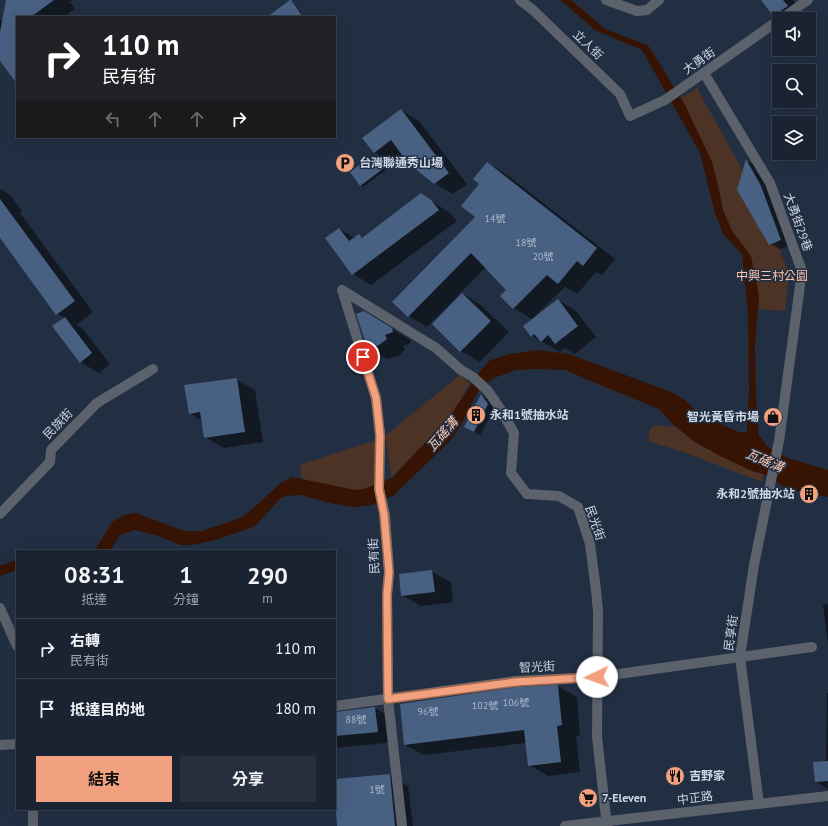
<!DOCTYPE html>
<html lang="zh-TW">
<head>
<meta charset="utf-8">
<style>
  :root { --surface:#1a2332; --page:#272f3e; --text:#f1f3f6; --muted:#9fa4ac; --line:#38404d; --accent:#f1a17d }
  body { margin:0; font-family:"PT Sans","Noto Sans TC",sans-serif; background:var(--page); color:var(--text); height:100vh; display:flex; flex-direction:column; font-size:15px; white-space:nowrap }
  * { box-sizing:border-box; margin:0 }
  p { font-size:13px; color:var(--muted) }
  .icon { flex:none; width:22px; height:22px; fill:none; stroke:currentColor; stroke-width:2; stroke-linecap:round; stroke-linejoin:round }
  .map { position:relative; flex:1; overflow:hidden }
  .side { position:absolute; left:16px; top:550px; width:320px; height:260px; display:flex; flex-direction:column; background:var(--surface); border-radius:0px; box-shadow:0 4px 16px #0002,0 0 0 1px var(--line) }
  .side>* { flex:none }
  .guide { position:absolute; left:16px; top:16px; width:320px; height:122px; border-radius:0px; box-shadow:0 4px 16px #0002,0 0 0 1px var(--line); background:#202124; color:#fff; overflow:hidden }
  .fabs { position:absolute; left:772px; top:12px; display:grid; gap:8px }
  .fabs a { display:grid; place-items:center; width:44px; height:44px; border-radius:0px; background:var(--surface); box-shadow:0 4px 16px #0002,0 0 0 1px var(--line); font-size:20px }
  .pin { position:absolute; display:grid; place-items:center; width:34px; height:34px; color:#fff; margin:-17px; border:2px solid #fff; border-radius:50%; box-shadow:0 1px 4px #0007 }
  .me { position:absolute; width:44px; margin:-22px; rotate:267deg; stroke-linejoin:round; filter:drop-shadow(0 0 3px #0008) }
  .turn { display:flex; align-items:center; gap:14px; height:84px; padding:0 20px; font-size:18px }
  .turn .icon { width:52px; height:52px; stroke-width:2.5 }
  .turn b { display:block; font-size:28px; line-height:34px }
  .lanes { display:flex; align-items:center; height:38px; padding:0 20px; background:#0003; justify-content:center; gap:20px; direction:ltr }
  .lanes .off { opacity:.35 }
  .eta { display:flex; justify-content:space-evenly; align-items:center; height:68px; text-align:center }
  .eta b { font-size:24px; font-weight:700; line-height:28px }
  .cta { display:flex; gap:8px; margin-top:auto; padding:8px 20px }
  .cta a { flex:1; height:46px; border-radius:0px; background:var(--accent); color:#111; font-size:16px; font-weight:700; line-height:46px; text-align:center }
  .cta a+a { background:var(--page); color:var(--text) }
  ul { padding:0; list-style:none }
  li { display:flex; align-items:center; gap:12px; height:60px; padding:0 20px; border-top:1px solid var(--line) }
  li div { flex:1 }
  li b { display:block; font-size:15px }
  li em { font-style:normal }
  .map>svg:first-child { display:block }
  .green { fill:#4d3326 }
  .water { fill:#361302 }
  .shadow { fill:#0007 }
  .building { fill:#486082 }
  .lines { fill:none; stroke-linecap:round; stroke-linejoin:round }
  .minor { stroke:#5c626c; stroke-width:10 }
  .tertiary { stroke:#5c626c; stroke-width:10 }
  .route-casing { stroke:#9d6951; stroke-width:10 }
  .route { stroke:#f1a17d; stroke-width:7 }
  .labels { text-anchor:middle; stroke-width:3; stroke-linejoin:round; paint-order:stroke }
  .number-label { font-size:10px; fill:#acb9cc }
  .street-label { font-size:12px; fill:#ced7e4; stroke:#222f43 }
  .poi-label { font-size:12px; font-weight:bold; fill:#ced7e4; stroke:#222f43; text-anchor:start }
  .park-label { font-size:12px; fill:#fcc3aa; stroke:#222f43 }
  .water-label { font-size:13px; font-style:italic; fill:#fdc4ab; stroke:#222f43 }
</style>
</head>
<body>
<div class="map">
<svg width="828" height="826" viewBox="0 0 828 826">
  <rect width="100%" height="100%" fill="#222f43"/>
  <!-- green -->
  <path class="green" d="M697 88 743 171 737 190 769 244 777 242 789 275 785 311 758 309 759 296 751 256 732 231 723 210 717 181 685 105 681 98Z
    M460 375 470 383 451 415 392 477 385 436Z
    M654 425 672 427 675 426 695 442 752 471 763 474 762 482 683 452 648 441 650 429Z
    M379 439 381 491 335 494 304 487 300 465Z"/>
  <!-- water -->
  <path class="water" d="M560 0H571L605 29 647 45 650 48 685 105 712 162 717 181 723 210 732 231 751 256 759 296 755 345 756 399 759 436 768 447 788 458 828 470V497L784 488V487L763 474 752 471 720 456 695 442 675 426 659 409 588 380 566 370 538 369 516 370 494 378 483 385 476 395 460 427 450 441 393 496 373 505 353 507 330 503 301 495 286 496 281 498 254 527 215 540 191 545H181L155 535 135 530 120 535 110 551H92L97 547 112 522 124 515 136 513 184 531H202L240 518 249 512 282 482 292 477 356 490 363 489 392 478 448 419 481 370 490 360 510 354 537 350 569 354 671 392 686 401 700 415 739 432H747L749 390 748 312 742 254 723 234 715 213 700 153 642 50 595 30Z
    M17 560V570L0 576V566Z"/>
  <!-- shadow -->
  <path class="shadow" d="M7 0H73L70 2 75 9 64 17H17V80L0 59V20L3 21Z
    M762 0H793L806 17 803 19H780L774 16Z
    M291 1 293 2 304 17H269Z
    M401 110 419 121 467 184 453 194 434 183 403 155 393 163 374 152Z
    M372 160 386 170 363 187 361 185Z
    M747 161 756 166 771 193 790 246 779 249 770 244Z
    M487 163 506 174 615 259 602 275 596 272 577 294 565 287 536 315 537 317 558 300 576 311 596 337 575 354 564 348 560 352 532 336 533 320 514 308 502 296 508 290 486 267 427 327 408 316 477 217 480 184Z
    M0 189 10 195 22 211 20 213 93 312 76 325 83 329 110 364 99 373 80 362 65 318 57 314 0 237Z
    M421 195 449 212 457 221 371 285 353 274 339 229 355 238 359 235 363 238Z
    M463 294 481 305 509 332 480 362 461 351Z
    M383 323 410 340 411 343 403 346 405 350 398 356 387 359 368 348Z
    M236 379 255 390 263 442 224 448 205 437 202 421 190 413Z
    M481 395 487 399 494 408 480 435 471 430Z
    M432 572 451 582 453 602 421 606 402 595Z
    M828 604V644L823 605Z
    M558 686 577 697 580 736H576L580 772 548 776 529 765 526 743 424 755 405 745Z
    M827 693H828V789L816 782 826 762Z
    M375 708 394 719 396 742 335 748V709L341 713Z
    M390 775 408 786 413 826H338L335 780Z"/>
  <!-- building -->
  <path class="building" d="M6 0H54L31 17H17V84L0 61V32Z
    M291 0 303 17H267L290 0Z
    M761 0H783L788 6 773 16Z
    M401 109 449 173 434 184 408 163 391 140 374 153 362 138Z
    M369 158 384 168 360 186 350 172Z
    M746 159 761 186 781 240 769 245 737 190Z
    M487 162 597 248 583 266 577 261 558 284 547 275 513 309 500 296 506 290 471 253 408 317 392 302 475 217 461 206 479 184 473 179Z
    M421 193 431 200 439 210 352 275 325 238 339 228 349 241 359 234 362 238Z
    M0 199 75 301 56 315 0 238Z
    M462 293 491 321 460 352 432 324Z
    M558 299 578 326 555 344 548 335 541 342 534 334 531 337 523 326Z
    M364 311 392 328 393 332 385 335 387 339 379 345 368 349 356 314Z
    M65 317 92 353 80 363 52 326Z
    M237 378 245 432 204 438 200 412 189 414 184 385Z
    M481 394 488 404 474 432 464 427Z
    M432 570 435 592 401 596 399 574Z
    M558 685 562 725 557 726 561 762 528 766 524 730 404 745 400 704 516 687Z
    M375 707 378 732 335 736V712Z
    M828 761V781L815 782 813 762Z
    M390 774 395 826H337L335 800V779Z"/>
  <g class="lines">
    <!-- minor -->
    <path class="minor" d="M520 0 533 10 620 94 630 116 665 100 779 20
      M606 0 637 11 647 10 659 0
      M781 19 808 0
      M704 73 770 183 802 271 779 441 754 565 740 657 759 804
      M342 290 436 348 461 370 473 377 488 391 499 407 514 433 511 473 527 494 559 496 578 507 590 544 596 590 598 612 597 737 607 826
      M342 290 376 398 380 435 379 489 385 514 389 572 387 595 388 699 402 826
      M0 514 50 462 51 450 97 403 153 369
      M0 608 17 646
      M335 706 515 681 597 677 812 647
      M0 745 17 744
      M33 809V826"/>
    <!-- tertiary -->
    <path class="tertiary" d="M565 826 828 796"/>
  </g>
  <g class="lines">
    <!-- route casing -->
    <g class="route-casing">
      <path id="route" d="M363 357 376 398 380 435 379 489 384 514 389 572 387 595 388 699 515 682 597 677"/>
    </g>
    <!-- route -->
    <use href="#route" class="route"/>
  </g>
  <!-- icons -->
  <defs>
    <g id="parking-disc" transform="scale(1)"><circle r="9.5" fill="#f1a17d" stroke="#222f43"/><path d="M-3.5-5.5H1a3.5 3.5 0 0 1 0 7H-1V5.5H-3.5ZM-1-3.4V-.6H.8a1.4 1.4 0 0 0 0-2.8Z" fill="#111"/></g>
    <g id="building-disc" transform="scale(1)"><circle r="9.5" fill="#f1a17d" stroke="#222f43"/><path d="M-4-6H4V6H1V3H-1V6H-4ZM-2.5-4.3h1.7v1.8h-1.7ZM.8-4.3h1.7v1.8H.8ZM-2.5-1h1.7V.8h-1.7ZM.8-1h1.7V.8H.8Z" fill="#111"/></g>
    <g id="shop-disc" transform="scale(1)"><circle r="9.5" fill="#f1a17d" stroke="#222f43"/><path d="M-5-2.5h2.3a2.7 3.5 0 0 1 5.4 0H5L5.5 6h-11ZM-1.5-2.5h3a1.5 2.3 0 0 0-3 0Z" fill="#111"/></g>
    <g id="restaurant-disc" transform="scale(1)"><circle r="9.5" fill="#f1a17d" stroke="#222f43"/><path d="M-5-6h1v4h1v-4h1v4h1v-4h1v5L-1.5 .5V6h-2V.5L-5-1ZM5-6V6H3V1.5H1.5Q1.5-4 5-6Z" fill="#111"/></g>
    <g id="supermarket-disc" transform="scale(1)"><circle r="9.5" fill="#f1a17d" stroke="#222f43"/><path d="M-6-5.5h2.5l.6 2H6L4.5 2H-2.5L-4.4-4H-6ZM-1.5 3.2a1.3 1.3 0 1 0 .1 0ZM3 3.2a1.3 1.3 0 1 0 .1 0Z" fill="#111"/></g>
  </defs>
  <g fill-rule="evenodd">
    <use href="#parking-disc" x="345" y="163"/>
    <use href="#building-disc" x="476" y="415"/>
    <use href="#shop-disc" x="773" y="417"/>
    <use href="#building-disc" x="809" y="494"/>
    <use href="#restaurant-disc" x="675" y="776"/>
    <use href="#supermarket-disc" x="588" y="798"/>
  </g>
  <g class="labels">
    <!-- number labels -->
    <g class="number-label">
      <text x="495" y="222">14號</text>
      <text x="526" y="246">18號</text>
      <text x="543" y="260">20號</text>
      <text x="516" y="706">106號</text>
      <text x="485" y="709">102號</text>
      <text x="428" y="715">96號</text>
      <text x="356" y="723">88號</text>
      <text x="377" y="793">1號</text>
    </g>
    <!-- street labels -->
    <g class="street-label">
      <text transform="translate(588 45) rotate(44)" y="4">立人街</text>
      <text transform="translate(699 61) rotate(-35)" y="4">大勇街</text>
      <text transform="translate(798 222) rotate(70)" y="4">大勇街29巷</text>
      <text transform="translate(58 424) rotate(-46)" y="4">民族街</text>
      <text transform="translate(595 523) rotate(71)" y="4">民光街</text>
      <text transform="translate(374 556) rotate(-93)" y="4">民有街</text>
      <text transform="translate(731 633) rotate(-82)" y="4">民享街</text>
      <text transform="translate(537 667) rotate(-3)" y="4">智光街</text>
      <text transform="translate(695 798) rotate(-7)" y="4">中正路</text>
    </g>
    <!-- poi labels -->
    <g class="poi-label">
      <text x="359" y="167">台灣聯通秀山場</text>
      <text x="490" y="419">永和1號抽水站</text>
      <text x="759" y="421" text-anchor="end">智光黃昏市場</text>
      <text x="795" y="498" text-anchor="end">永和2號抽水站</text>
      <text x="689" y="780">吉野家</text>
      <text x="602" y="802">7-Eleven</text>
    </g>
    <!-- park labels -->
    <g class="park-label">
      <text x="772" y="280">中興三村公園</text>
    </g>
    <!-- water labels -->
    <g class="water-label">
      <text transform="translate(442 434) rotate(-49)" y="5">瓦磘溝</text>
      <text transform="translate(765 460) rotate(23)" y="5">瓦磘溝</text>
    </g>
  </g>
</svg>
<div class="fabs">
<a><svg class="icon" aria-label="sound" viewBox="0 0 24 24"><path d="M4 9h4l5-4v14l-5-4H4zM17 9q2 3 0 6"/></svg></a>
<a><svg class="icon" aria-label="search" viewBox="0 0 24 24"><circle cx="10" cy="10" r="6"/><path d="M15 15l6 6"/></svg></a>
<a><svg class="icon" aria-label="layers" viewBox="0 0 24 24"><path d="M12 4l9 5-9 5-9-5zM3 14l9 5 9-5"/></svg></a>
</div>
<div class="pin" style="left:363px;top:357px;background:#d93025"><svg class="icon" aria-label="arrive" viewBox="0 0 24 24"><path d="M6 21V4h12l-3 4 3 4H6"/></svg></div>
<svg class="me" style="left:597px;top:677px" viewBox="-20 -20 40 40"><circle r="19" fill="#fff"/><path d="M0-13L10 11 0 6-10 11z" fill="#f1a17d"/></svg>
<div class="guide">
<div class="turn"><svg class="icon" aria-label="right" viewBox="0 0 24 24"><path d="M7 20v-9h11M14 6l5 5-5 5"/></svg><div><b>110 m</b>民有街</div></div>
<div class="lanes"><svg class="icon off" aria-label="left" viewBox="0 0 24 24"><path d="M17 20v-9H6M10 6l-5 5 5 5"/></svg><svg class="icon off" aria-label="ahead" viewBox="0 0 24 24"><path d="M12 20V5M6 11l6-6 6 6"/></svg><svg class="icon off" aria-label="ahead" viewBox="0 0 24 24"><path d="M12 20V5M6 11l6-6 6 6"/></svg><svg class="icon" aria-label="right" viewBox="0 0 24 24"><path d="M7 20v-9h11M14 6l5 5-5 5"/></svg></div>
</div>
<section class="side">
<div class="eta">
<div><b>08:31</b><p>抵達</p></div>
<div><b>1</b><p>分鐘</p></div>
<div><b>290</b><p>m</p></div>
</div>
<ul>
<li><svg class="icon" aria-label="right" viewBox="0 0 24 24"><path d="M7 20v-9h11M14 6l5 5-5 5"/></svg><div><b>右轉</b><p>民有街</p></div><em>110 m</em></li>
<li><svg class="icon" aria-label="arrive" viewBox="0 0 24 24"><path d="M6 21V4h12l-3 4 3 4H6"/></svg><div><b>抵達目的地</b></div><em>180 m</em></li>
</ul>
<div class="cta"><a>結束</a><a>分享</a></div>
</section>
</div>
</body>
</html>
